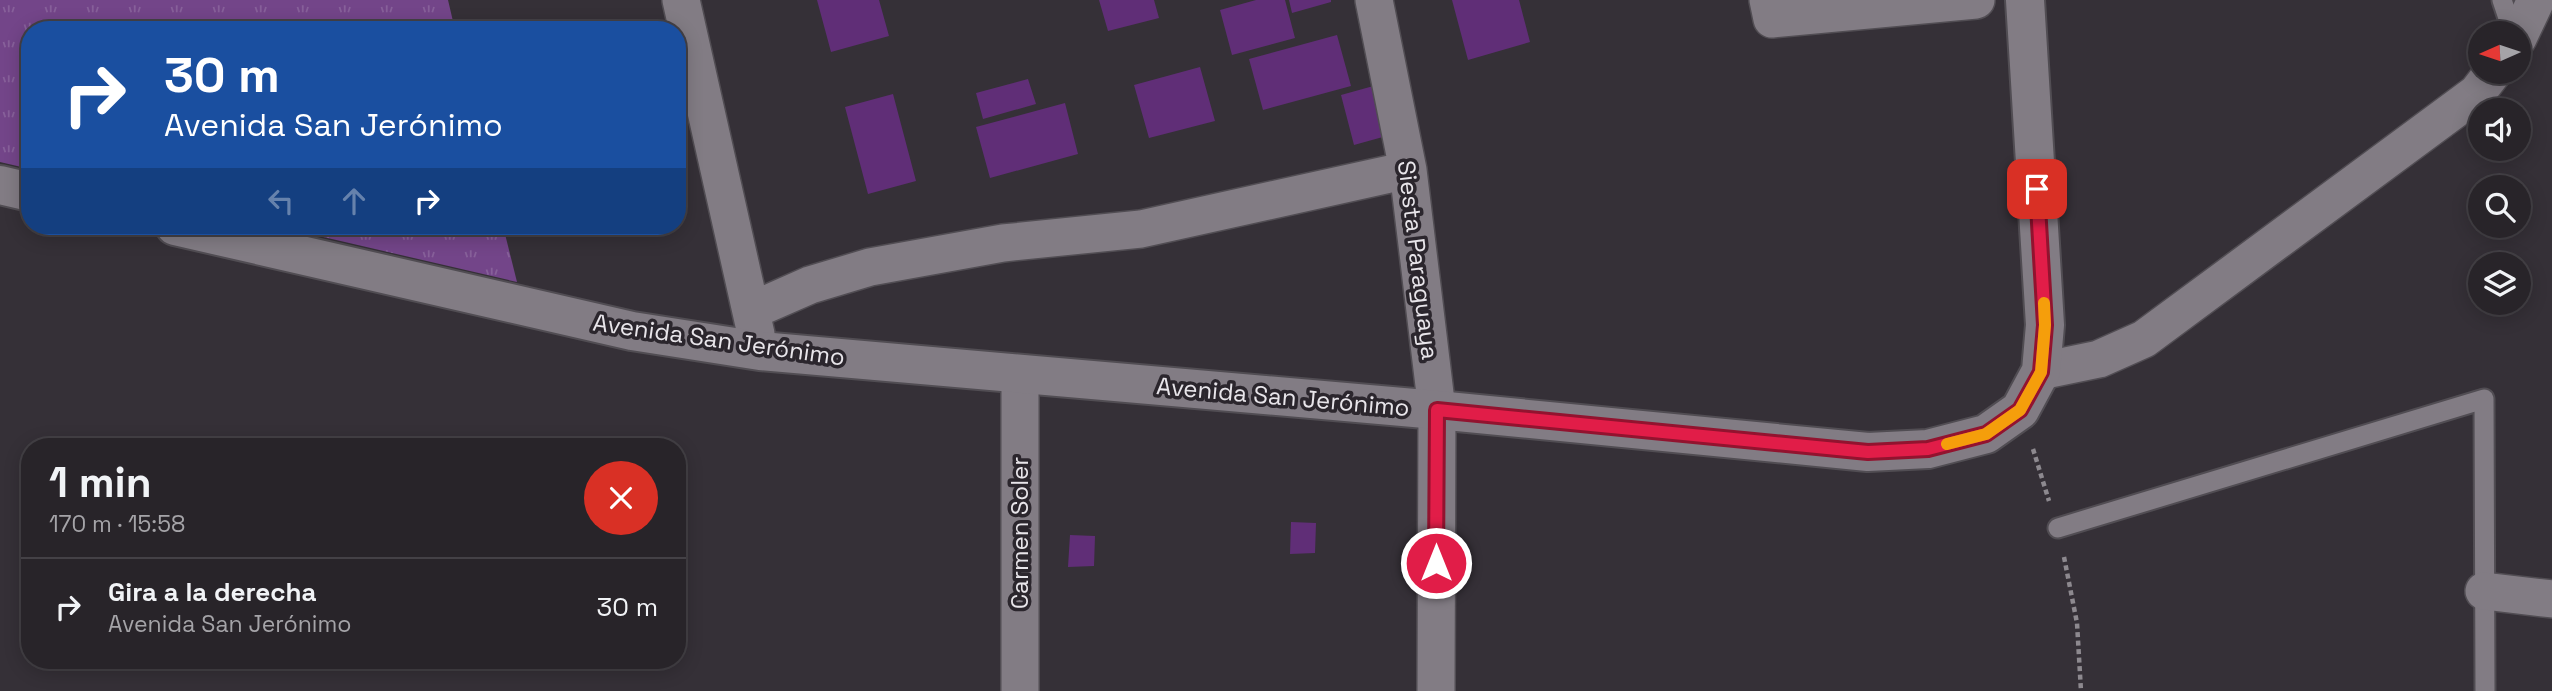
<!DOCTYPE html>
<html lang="es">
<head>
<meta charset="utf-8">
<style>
  :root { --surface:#282429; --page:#302c31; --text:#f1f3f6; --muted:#a5a4a8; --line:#444146 }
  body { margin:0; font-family:"Space Grotesk",sans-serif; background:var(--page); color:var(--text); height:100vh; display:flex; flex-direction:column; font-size:26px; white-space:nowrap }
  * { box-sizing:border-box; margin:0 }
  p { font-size:23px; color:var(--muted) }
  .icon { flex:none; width:38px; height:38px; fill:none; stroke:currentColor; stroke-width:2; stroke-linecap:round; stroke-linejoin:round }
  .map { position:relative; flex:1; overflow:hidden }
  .drawer { position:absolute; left:21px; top:438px; width:665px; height:231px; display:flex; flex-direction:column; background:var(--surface); border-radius:28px; box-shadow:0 4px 18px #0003,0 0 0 2px var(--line) }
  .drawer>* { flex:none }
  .banner { position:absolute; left:21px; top:21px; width:665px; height:214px; border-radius:28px; box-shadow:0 4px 18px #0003,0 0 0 2px var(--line); background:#1a4fa0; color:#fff; overflow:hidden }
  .needle { width:46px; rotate:267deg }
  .controls { position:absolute; left:2468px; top:21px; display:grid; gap:14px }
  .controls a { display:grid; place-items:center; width:63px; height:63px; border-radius:50%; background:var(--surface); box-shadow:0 4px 18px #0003,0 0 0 2px var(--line); font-size:35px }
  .pin { position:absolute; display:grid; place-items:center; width:60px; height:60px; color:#fff; margin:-30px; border-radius:14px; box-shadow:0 4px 10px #0006 }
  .me { position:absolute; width:77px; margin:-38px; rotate:0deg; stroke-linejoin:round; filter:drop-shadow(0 0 5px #0008) }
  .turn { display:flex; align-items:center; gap:24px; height:147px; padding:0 28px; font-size:32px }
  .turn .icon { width:91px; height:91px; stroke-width:2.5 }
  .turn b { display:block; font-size:49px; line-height:60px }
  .lanes { display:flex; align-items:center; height:66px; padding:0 28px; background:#0003; justify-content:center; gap:35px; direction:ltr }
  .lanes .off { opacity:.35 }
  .round { display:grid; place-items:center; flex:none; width:74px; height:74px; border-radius:37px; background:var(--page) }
  .overview { display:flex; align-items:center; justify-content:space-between; height:119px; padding:0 28px }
  h1 { font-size:42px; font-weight:700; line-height:52px }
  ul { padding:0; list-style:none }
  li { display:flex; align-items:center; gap:21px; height:98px; padding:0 28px; border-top:2px solid var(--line) }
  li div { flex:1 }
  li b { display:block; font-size:26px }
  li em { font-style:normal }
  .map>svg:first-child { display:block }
  .grass { fill:url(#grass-tufts) }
  .building { fill:#602e77 }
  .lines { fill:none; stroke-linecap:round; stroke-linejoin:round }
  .service-casing { stroke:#514d53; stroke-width:23 }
  .minor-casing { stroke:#514d53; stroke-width:40 }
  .tertiary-casing { stroke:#514d53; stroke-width:42 }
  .path { stroke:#8d898f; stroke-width:4.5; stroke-dasharray:5 3.5; stroke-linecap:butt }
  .service { stroke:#827c84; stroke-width:19 }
  .minor { stroke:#827c84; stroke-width:37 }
  .tertiary { stroke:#827c84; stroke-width:38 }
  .route-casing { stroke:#92132f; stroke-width:18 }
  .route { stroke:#e11d48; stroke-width:12 }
  .slow { stroke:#f59e0b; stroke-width:12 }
  .labels { text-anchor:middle; stroke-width:7; stroke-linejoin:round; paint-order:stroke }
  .street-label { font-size:24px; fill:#e8e5ea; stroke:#2b262d }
</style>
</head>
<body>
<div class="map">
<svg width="2552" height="691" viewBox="0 0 2552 691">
  <defs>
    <pattern id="grass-tufts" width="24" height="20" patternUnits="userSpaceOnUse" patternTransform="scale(1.75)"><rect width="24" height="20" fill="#734589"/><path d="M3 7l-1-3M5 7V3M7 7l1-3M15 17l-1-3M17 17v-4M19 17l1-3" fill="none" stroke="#87609a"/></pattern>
  </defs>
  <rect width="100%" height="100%" fill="#353037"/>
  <!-- grass -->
  <path class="grass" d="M0 0H448L455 30H30V169L0 162Z
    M276 226H503L517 282Z"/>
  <!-- building -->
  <path class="building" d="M817 0H879L889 36 831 52Z
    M1099 0H1154L1159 18 1108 31Z
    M1256 0H1285L1295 38 1232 55 1220 10Z
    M1289 0H1331V2L1292 13Z
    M1452 0H1519L1530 42 1468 60Z
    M1337 35 1351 86 1263 110 1249 59Z
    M1200 67 1215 121 1149 138 1134 85Z
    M1028 79 1036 104 983 119 976 93Z
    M1377 85 1390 135 1354 145 1341 95Z
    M893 94 916 181 868 194 845 107Z
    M1065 103 1078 154 990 178 976 127Z
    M1291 522 1316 523 1315 553 1290 554Z
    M1070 535 1095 536 1094 566 1068 567Z"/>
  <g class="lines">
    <!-- service casing -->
    <g class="service-casing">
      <path id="service" d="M2502 0 2513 33
        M2058 528 2484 399 2485 691"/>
    </g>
    <!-- minor casing -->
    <g class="minor-casing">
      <path id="minor" d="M681 0 756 334
        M1374 0 1408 170 1437 410 1436 691
        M1768 0 1772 19 1976 0
        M2518 38 2536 0
        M751 311 810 285 870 267 1003 243 1141 229 1408 170
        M2041 371 2099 359 2144 339 2477 93 2493 72
        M1020 374V691
        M2484 591 2552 599"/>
    </g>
    <!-- tertiary casing -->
    <g class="tertiary-casing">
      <path id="tertiary" d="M0 185 30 192
        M175 226 632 331 760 351 1437 410 1868 452 1928 449 1986 434 2020 410 2041 371 2045 325 2025 0"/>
    </g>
    <!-- path -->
    <path class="path" d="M2033 449 2049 501
      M2064 557 2077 623 2081 691"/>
    <!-- service -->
    <use href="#service" class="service"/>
    <!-- minor -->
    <use href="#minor" class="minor"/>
    <!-- tertiary -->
    <use href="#tertiary" class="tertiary"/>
  </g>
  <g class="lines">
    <!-- route casing -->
    <g class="route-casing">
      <path id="route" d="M1436 563 1437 410 1868 452 1928 449 1986 434 2020 410 2041 372 2045 325 2037 189"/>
    </g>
    <!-- route -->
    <use href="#route" class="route"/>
    <!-- slow -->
    <path class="slow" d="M1947 444 1986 434 2020 410 2041 372 2045 325 2044 303"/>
  </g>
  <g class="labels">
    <!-- street labels -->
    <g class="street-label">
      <text transform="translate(1418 260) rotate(83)" y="8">Siesta Paraguaya</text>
      <text transform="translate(719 340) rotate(8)" y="8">Avenida San Jerónimo</text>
      <text transform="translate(1283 397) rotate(5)" y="8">Avenida San Jerónimo</text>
      <text transform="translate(1020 533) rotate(-90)" y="8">Carmen Soler</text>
    </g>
  </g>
</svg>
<div class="controls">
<a><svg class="needle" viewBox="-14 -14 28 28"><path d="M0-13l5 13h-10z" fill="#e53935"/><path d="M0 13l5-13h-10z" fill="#a5a4a8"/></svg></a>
<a><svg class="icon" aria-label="sound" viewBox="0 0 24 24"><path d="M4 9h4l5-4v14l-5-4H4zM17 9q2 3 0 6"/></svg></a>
<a><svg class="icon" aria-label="search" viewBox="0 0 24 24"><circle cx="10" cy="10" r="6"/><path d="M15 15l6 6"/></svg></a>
<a><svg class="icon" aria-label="layers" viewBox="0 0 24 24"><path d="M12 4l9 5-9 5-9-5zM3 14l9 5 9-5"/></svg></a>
</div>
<div class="pin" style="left:2037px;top:189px;background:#d93025"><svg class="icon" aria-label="arrive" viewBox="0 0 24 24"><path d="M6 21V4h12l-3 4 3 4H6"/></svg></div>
<svg class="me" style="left:1436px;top:563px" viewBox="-20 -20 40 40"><circle r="17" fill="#e11d48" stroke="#fff" stroke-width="3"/><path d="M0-11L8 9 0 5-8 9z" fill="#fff"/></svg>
<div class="banner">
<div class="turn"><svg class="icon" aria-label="right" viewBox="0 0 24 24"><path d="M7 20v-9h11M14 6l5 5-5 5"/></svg><div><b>30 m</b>Avenida San Jerónimo</div></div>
<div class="lanes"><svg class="icon off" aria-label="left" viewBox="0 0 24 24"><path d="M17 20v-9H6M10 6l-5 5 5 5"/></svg><svg class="icon off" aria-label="ahead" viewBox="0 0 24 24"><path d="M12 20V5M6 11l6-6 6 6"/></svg><svg class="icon" aria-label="right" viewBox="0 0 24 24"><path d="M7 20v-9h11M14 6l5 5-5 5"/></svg></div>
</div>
<section class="drawer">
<div class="overview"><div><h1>1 min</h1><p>170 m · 15:58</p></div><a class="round" style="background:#d93025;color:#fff"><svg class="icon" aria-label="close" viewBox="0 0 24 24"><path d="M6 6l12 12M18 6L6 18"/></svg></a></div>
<ul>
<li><svg class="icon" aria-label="right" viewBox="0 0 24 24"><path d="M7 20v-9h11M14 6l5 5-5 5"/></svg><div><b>Gira a la derecha</b><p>Avenida San Jerónimo</p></div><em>30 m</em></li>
</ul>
</section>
</div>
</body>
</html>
